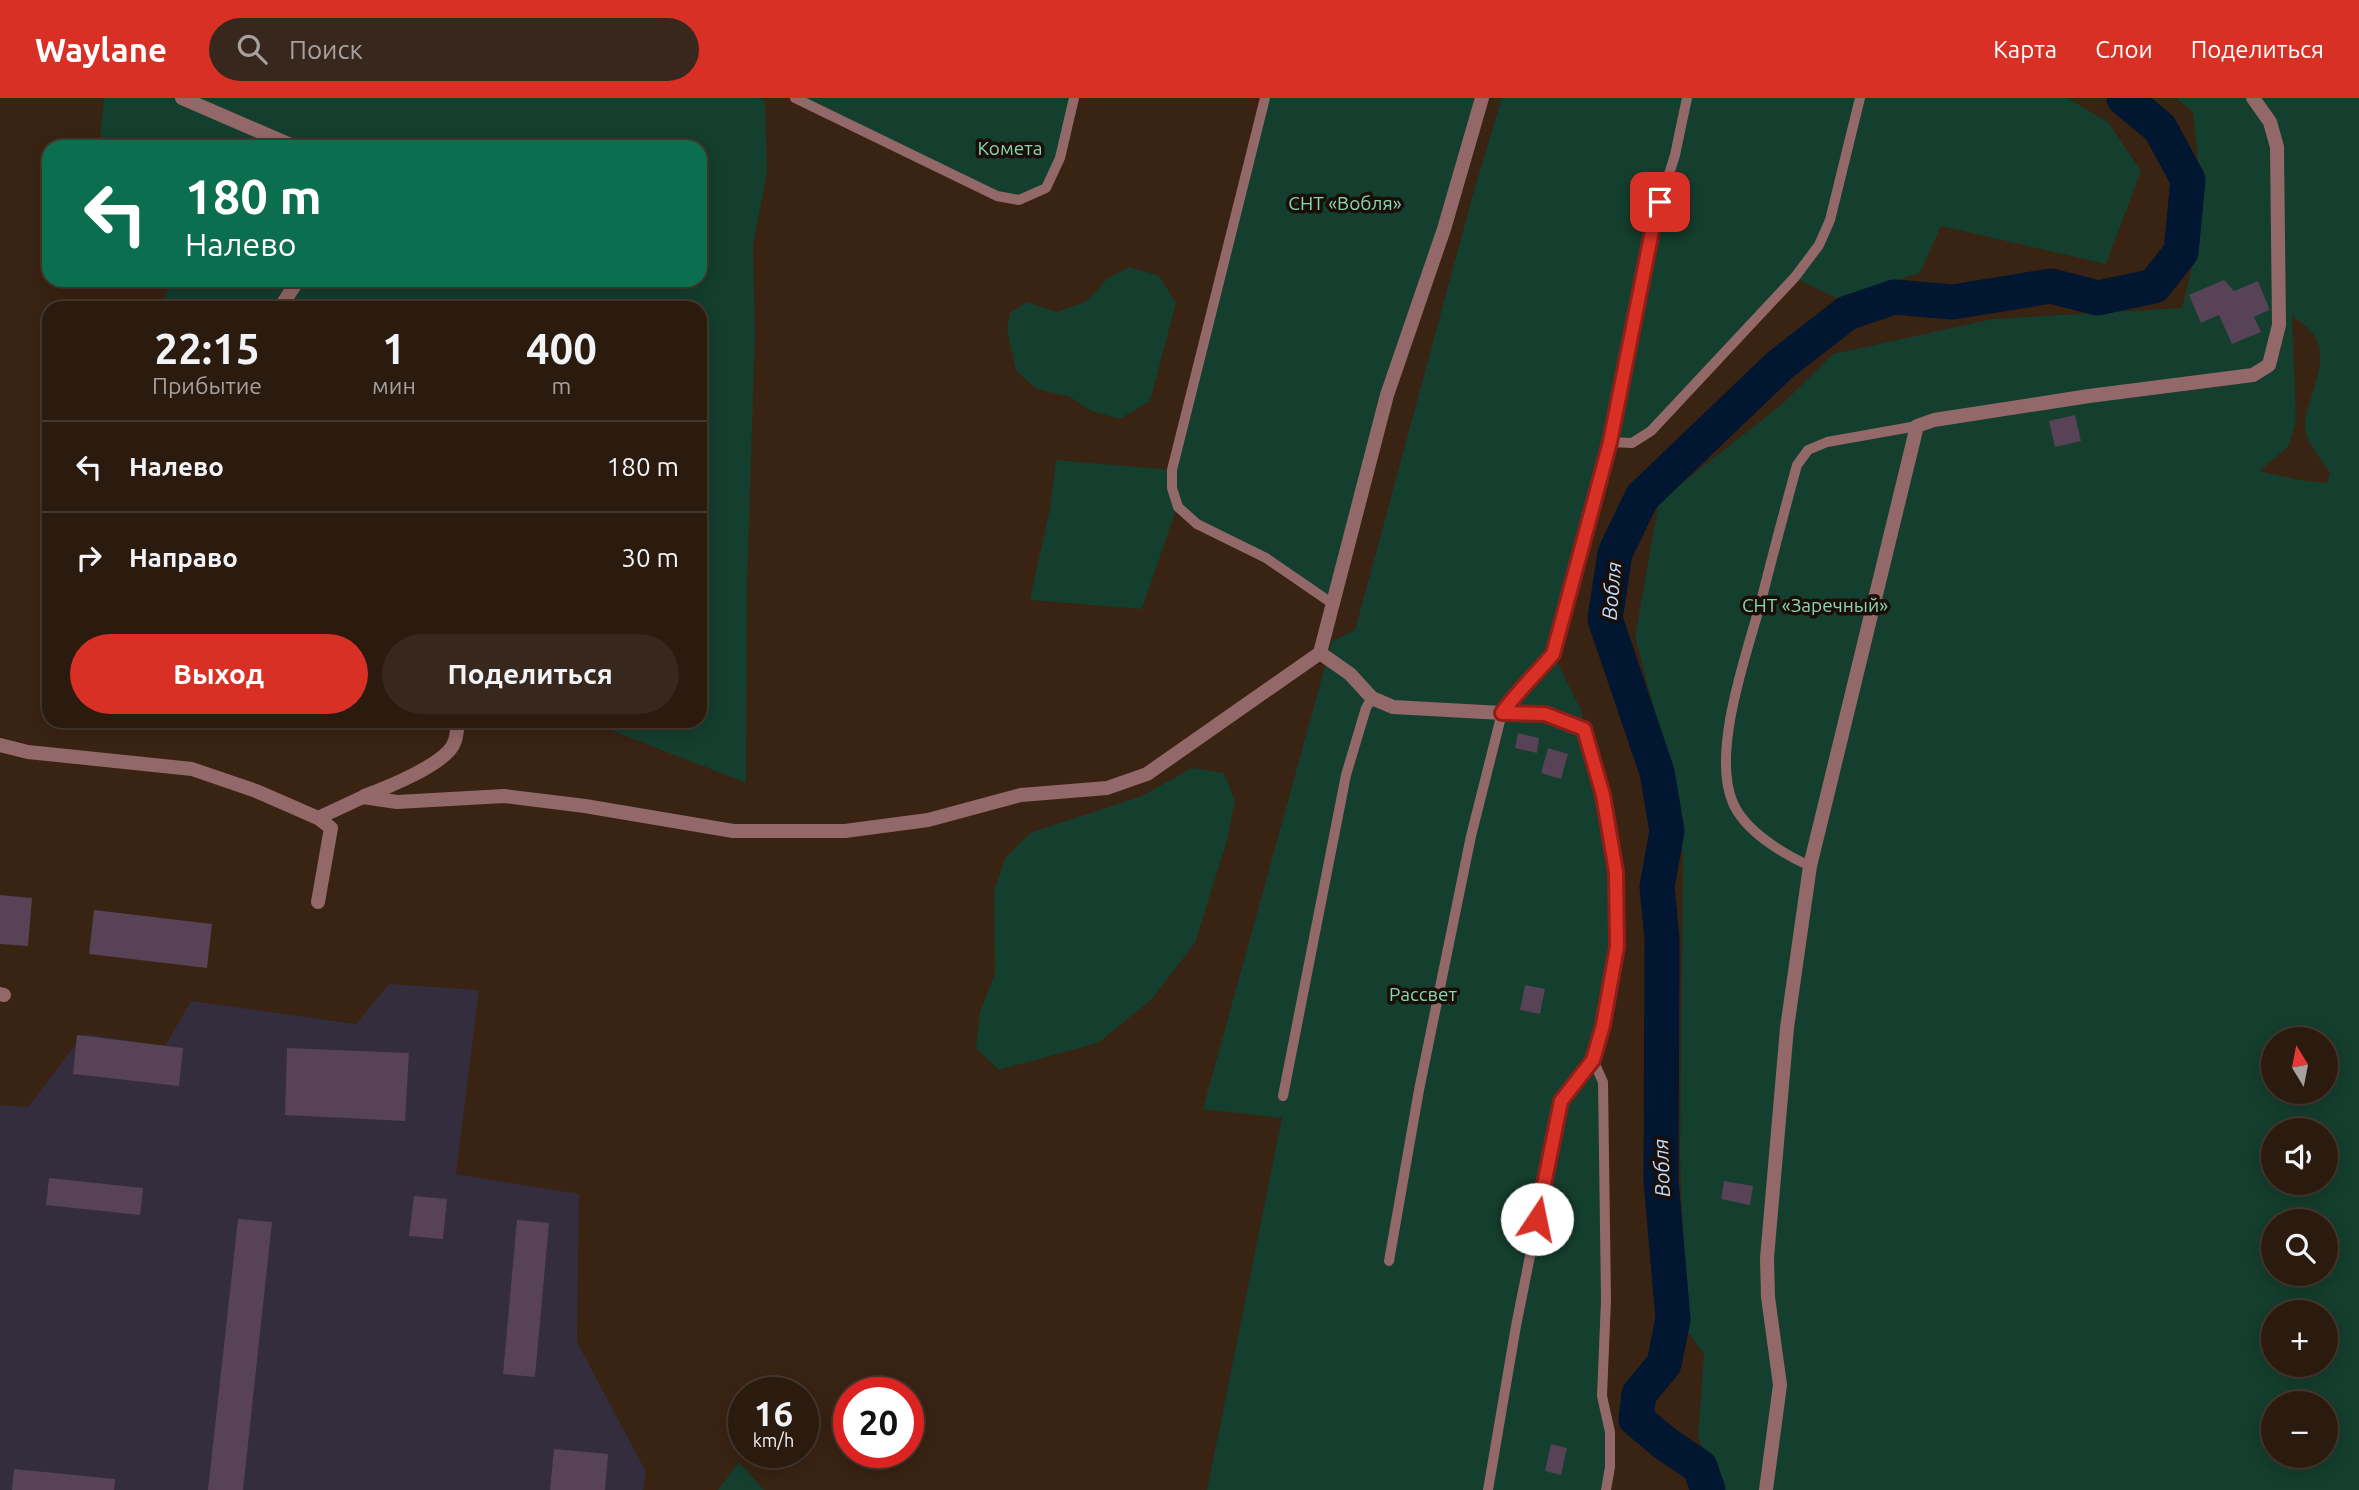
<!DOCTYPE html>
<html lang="ru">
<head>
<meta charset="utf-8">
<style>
  :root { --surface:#2b1a0e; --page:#37271c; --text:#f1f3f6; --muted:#a6a19e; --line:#47382e; --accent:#d93025 }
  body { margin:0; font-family:Ubuntu,sans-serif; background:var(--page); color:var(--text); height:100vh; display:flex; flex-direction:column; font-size:26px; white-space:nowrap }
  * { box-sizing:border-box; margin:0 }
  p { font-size:23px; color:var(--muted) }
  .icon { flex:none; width:38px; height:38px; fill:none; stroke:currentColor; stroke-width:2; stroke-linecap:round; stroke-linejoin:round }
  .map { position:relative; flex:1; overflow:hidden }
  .side { position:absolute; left:42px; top:203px; width:665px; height:427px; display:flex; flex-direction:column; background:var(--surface); border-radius:21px; box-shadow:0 4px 18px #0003,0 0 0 2px var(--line) }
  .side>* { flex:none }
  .guide { position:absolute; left:42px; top:42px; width:665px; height:147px; border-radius:21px; box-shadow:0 4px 18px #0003,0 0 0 2px var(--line); background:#0b6e4f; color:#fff; overflow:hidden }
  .needle { width:46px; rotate:350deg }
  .buttons { position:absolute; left:2261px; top:929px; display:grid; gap:14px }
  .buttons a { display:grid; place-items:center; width:77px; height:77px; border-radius:50%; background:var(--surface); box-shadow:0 4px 18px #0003,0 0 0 2px var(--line); font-size:35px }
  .speed { position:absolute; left:728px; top:1279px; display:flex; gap:14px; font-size:35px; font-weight:700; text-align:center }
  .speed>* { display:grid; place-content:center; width:91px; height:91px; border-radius:50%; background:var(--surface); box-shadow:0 4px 18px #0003,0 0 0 2px var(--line); line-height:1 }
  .speed small { font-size:18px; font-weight:400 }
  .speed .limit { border:10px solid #d22; background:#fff; color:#111 }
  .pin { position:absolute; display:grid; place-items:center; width:60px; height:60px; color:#fff; margin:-30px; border-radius:14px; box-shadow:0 4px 10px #0006 }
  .me { position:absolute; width:77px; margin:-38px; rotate:11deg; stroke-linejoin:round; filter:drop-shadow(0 0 5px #0008) }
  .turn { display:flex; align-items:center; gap:24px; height:147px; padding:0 28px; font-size:32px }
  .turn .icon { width:91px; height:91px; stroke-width:2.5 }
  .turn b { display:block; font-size:49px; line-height:60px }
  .eta { display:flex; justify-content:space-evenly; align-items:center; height:119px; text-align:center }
  .eta b { font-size:42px; font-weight:600; line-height:49px }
  .button { display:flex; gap:14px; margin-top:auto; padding:14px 28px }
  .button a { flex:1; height:80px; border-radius:42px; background:var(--accent); color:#fff; font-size:28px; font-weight:600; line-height:80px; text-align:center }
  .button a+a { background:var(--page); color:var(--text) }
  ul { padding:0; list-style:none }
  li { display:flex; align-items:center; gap:21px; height:91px; padding:0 28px; border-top:2px solid var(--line) }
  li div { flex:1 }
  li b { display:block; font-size:26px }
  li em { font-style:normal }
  header { display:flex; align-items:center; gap:42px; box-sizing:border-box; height:98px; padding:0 35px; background:var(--accent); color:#fff }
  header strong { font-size:33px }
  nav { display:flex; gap:38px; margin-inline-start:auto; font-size:24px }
  .search { width:490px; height:63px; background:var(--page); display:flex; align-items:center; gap:18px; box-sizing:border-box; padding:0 24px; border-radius:38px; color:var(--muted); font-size:26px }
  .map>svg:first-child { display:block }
  .industrial { fill:#332d3d }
  .green { fill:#143e2e; fill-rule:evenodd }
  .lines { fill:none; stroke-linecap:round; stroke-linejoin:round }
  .river { stroke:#001631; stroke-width:35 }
  .building { fill:#574256 }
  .lane { stroke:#936868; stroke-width:10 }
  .street { stroke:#936868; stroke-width:14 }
  .route-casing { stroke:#8d1f18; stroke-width:18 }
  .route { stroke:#d93025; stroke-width:12 }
  .labels { text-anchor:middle; stroke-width:7; stroke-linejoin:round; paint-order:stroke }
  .park-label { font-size:19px; fill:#89d6b4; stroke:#190f08 }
  .water-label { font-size:21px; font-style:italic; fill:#c0dcfe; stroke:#190f08 }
</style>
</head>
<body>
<header>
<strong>Waylane</strong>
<div class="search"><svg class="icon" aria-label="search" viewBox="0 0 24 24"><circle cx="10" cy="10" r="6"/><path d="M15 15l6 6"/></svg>Поиск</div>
<nav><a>Карта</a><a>Слои</a><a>Поделиться</a></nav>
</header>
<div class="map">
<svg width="2359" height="1392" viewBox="0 0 2359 1392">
  <rect width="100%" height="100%" fill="#392313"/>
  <!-- industrial -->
  <path class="industrial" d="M389 886 479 892 456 1076 579 1096 577 1244 646 1374 643 1392H0V1007L28 1009 84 936 165 948 191 903 356 926Z"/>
  <!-- green -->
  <path class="green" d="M104 0H758L765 3 767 74 753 148 755 236 747 486 746 685 588 623H700V210H160L172 182H700V49H99Z
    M795 0H1074L1046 90 1019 102 997 98Z
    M1265 0H1482L1387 297 1333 506 1177 409 1142 511 1030 502 1050 410 1056 362 1173 372Z
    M1502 0H2067L2108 24 2141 73 2106 166 1941 128 1920 175 1836 200 1795 180 1651 333 1632 345H1610L1553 556 1581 612 1616 773 1617 849 1593 962 1603 984 1602 1298 1610 1334 1606 1392H1207L1282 1020 1203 1011 1332 543 1355 532 1475 89Z
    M2176 0H2359V1392H1716L1718 1381 1698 1339 1704 1256 1686 1232 1680 1058 1683 759 1672 678 1635 539 1659 403 1781 307 1833 256 1993 221 2182 210 2198 144 2199 74 2193 14ZM2292 217C2298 223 2307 228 2312 235 2334 262 2305 299 2305 329 2306 346 2322 361 2330 375L2327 385 2299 382 2259 373 2288 349 2296 323ZM2273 942H2326V994H2273ZM2273 1032H2326V1085H2273ZM2273 1124H2326V1176H2273ZM2273 1214H2326V1267H2273ZM2273 1306H2326V1358H2273Z
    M1129 169 1158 177 1176 205 1150 303 1120 321 1091 313 1070 299 1037 291 1016 273 1007 231 1010 215 1027 204 1057 214 1087 203 1107 181Z
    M1192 670 1224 675 1235 703 1227 742 1195 845 1152 901 1098 945 999 972 976 950 980 914 995 875 994 793 1005 760 1030 735 1142 698Z
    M739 1364 764 1392H718Z"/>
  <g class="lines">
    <!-- river -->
    <path class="river" d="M1708 1392 1700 1369 1666 1346 1636 1321 1639 1296 1664 1266 1673 1221 1661 1082 1662 841 1657 789 1667 733 1657 674 1605 521 1615 455 1642 399 1780 267 1847 215 1894 199 1953 204 2051 188 2098 200 2154 188 2181 154 2188 82 2160 30 2124 0"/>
  </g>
  <!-- building -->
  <path class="building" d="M2224 182 2234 193 2258 183 2269 210V212L2254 219 2261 234 2232 246 2219 217 2201 225 2189 197Z
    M2075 317 2081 343 2055 349 2049 323Z
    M1518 635 1539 640 1537 655 1515 650Z
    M1548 650 1568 656 1561 681 1541 675Z
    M0 797 32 800 28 848 0 846Z
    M94 812 212 826 207 870 89 856Z
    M1525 887 1545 891 1540 916 1520 912Z
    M77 937 183 950 179 988 73 976Z
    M287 950 409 955 405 1023 285 1017Z
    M49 1080 143 1090 140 1117 46 1107Z
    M1724 1083 1753 1088 1750 1107 1721 1101Z
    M414 1098 447 1101 443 1141 409 1138Z
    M238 1121 272 1124 243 1392H208Z
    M517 1122 549 1125 535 1279 503 1276Z
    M1551 1346 1567 1350 1561 1377 1545 1373Z
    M554 1351 608 1356 605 1392H550Z
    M14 1371 115 1381 114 1392H12Z"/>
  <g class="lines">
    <!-- lane -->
    <path class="lane" d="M795 0 997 98 1019 102 1046 90 1060 60 1074 0
      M1265 0 1172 372V390L1178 409 1197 426 1266 460 1333 506
      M1610 344 1632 345 1651 333 1795 179 1819 147 1830 122 1860 0
      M1810 768C1783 756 1745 733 1733 705 1711 655 1746 558 1760 507 1772 460 1784 414 1797 367L1808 352 1827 344 1917 328
      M1593 962 1603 984 1606 1202 1602 1298 1610 1334V1369L1606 1392
      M1283 998 1346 677 1366 610 1372 600
      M1389 1163 1419 992 1471 738 1502 615 1515 597 1531 583 1553 556 1610 344 1653 128 1675 57 1687 0
      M1488 1392 1516 1228 1561 1003 1593 962 1603 927 1617 849 1616 773 1603 697 1584 631 1545 616 1502 615"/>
    <!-- street -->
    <path class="street" d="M182 0 295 49
      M280 210 298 182
      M1320 555 1350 576 1372 600 1393 609 1502 615
      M0 647 28 654 192 671 256 693 318 720 331 730 318 804
      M364 698C386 690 446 666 454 645 457 639 457 630 458 623
      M318 720 363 699 397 704 504 698 585 708 733 733H845L928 722 1021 697 1107 690 1147 676 1320 555 1387 297 1444 131 1482 0
      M0 896 4 897
      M1766 1392 1780 1287 1768 1199 1767 1160 1787 930 1810 768 1917 328 1934 322 2089 298 2253 277 2269 267 2279 227 2277 49 2270 24 2253 0"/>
  </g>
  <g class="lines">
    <!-- route casing -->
    <g class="route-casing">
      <path id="route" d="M1537 1121 1561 1003 1593 962 1603 927 1617 849 1616 774 1603 697 1584 631 1545 616 1502 615C1517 594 1536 576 1553 556L1610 344 1653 128 1660 104"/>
    </g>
    <!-- route -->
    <use href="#route" class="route"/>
  </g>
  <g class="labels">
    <!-- park labels -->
    <g class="park-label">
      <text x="1010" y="57">Комета</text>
      <text x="1345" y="112">СНТ «Вобля»</text>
      <text x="1815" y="514">СНТ «Заречный»</text>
      <text x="1423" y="903">Рассвет</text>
    </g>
    <!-- water labels -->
    <g class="water-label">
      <text transform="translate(1612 493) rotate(-85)" y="7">Вобля</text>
      <text transform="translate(1662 1070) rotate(-92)" y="7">Вобля</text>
    </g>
  </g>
</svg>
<div class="buttons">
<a><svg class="needle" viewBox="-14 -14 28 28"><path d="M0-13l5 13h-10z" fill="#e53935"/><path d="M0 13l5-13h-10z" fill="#a6a19e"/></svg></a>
<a><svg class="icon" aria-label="sound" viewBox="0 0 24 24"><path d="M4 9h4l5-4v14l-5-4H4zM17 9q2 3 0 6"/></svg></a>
<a><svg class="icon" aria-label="search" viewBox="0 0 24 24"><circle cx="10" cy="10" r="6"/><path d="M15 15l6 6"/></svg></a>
<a>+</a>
<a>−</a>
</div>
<div class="speed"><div>16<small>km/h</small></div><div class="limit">20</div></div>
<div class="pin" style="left:1660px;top:104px;background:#d93025"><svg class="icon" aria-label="arrive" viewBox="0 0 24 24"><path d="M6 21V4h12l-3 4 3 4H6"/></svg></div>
<svg class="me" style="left:1537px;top:1121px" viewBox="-20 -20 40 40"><circle r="19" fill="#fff"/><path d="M0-13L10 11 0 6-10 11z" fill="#d93025"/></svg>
<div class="guide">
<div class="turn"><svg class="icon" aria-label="left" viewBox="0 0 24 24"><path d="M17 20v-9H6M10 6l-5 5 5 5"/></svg><div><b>180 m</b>Налево</div></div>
</div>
<section class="side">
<div class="eta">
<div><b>22:15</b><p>Прибытие</p></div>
<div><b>1</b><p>мин</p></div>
<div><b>400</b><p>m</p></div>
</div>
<ul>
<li><svg class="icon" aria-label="left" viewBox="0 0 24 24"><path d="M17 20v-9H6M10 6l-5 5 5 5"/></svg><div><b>Налево</b></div><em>180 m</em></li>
<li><svg class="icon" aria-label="right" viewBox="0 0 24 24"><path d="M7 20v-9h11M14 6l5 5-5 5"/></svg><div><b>Направо</b></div><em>30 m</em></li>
</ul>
<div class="button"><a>Выход</a><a>Поделиться</a></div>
</section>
</div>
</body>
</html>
